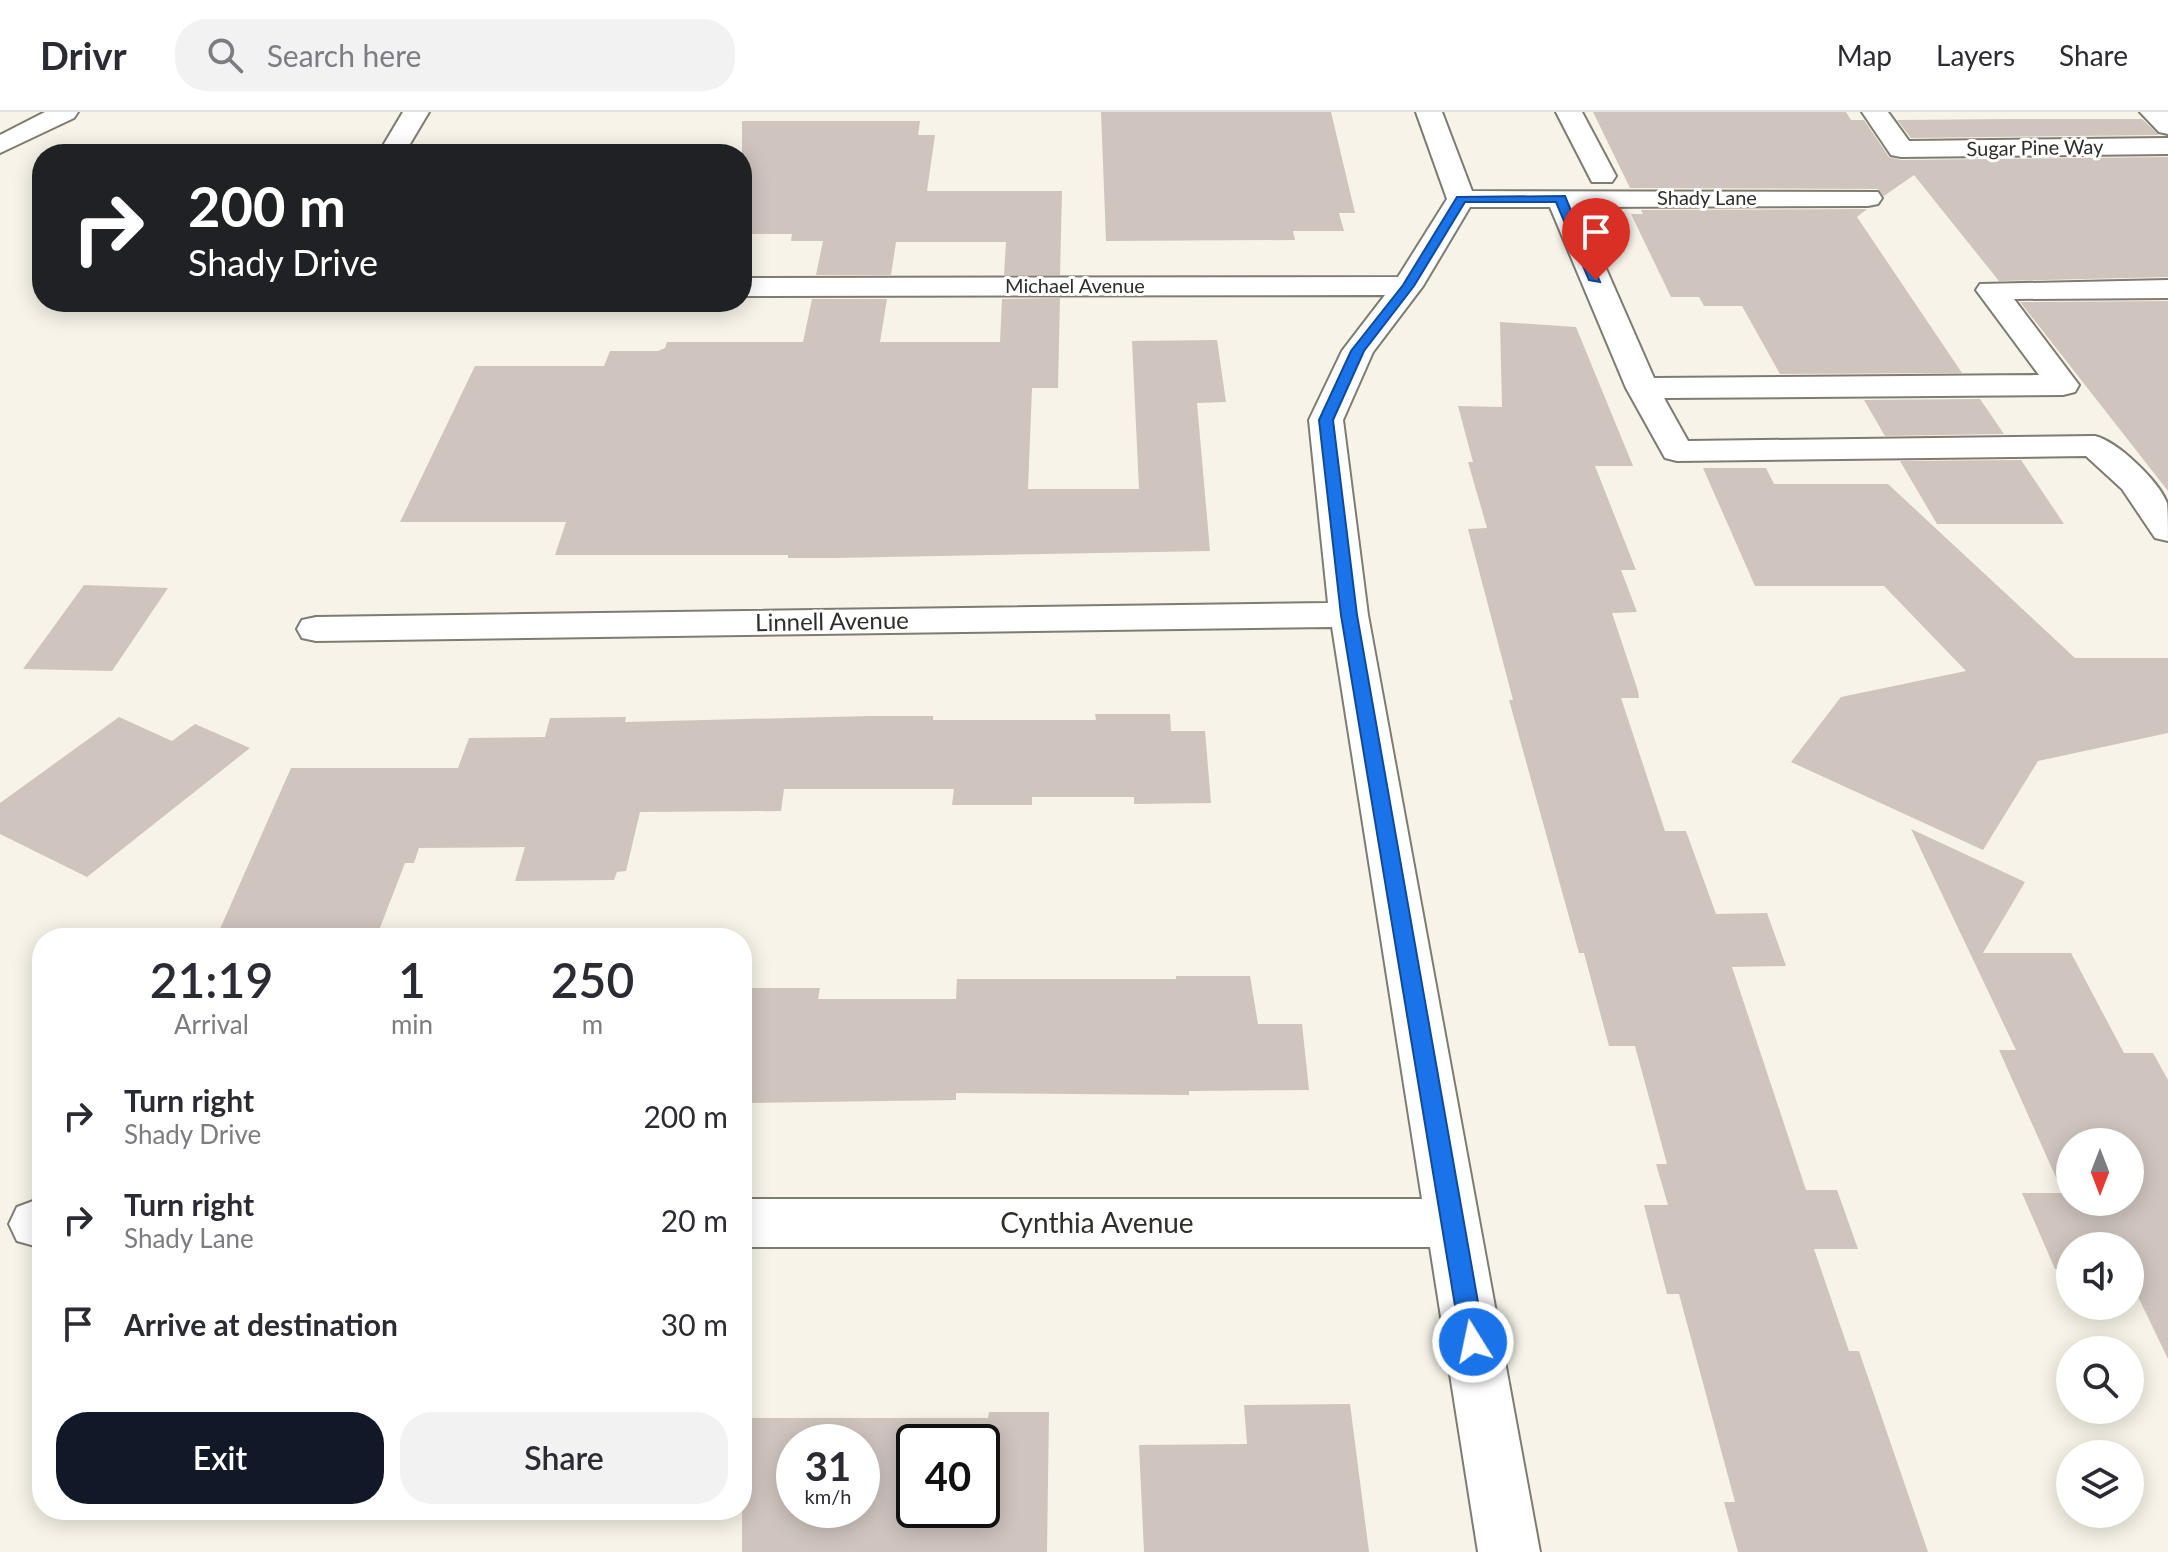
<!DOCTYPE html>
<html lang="en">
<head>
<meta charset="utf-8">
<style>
  :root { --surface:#fff; --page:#f2f2f3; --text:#2b2b33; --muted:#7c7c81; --line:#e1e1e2; --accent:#111827 }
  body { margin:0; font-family:Lato,sans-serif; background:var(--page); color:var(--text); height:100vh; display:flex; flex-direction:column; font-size:30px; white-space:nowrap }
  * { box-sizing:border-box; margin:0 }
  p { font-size:26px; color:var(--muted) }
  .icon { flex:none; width:44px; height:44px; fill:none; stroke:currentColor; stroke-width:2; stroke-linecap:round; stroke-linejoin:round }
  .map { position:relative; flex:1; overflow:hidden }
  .side { position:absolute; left:32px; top:816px; width:720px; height:592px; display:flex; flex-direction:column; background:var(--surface); border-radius:32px; box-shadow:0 4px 20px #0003 }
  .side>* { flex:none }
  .banner { position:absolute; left:32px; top:32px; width:720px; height:168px; border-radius:32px; box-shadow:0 4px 20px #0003; background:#202124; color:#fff; overflow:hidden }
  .needle { width:52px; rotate:180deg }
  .tools { position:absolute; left:2056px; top:1016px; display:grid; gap:16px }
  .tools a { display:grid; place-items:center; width:88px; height:88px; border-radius:50%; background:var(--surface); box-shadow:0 4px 20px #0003; font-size:40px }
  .speed { position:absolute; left:776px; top:1312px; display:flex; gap:16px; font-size:40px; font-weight:700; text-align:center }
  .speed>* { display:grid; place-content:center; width:104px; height:104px; border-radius:50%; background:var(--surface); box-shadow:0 4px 20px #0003; line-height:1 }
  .speed small { font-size:20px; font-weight:400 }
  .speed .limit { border:4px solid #111; border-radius:12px; background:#fff; color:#111 }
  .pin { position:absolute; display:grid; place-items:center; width:68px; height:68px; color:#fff; margin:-82px -34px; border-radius:50% 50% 50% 0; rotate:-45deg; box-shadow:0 0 8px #0007 }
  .pin .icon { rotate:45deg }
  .me { position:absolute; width:88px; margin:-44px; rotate:350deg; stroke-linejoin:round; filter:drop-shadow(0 0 6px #0008) }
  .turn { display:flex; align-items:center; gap:28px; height:168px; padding:0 24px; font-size:36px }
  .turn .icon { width:104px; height:104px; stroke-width:2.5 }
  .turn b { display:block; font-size:56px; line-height:68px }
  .eta { display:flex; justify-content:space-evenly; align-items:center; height:136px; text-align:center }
  .eta b { font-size:48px; font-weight:600; line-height:56px }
  .cta { display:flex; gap:16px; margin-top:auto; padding:16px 24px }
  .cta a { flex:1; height:92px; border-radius:32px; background:var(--accent); color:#fff; font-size:32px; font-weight:600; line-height:92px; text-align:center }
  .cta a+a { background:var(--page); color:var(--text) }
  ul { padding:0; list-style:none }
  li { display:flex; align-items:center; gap:24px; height:104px; padding:0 24px }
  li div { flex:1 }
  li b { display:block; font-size:30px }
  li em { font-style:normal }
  header { display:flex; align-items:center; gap:48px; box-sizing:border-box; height:112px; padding:0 40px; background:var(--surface); border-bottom:2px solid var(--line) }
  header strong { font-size:38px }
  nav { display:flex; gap:44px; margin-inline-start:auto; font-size:28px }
  .search { width:560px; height:72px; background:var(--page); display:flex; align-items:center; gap:20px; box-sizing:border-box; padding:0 28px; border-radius:32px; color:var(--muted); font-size:30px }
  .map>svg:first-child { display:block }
  .building { fill:#cfc5be; fill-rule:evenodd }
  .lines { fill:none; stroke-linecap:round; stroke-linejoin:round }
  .minor-casing { stroke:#7e7b71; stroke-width:4 }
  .minor { fill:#fff; fill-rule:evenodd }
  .route { fill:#1a73e8; stroke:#114b97; stroke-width:2 }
  .labels { text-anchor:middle; stroke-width:6; stroke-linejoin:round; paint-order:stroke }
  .far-street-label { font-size:20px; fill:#2f2e2a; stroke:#fff }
  .street-label { font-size:24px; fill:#2f2e2a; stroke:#fff }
  .near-street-label { font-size:28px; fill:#2f2e2a; stroke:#fff }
</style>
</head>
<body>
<header>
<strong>Drivr</strong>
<div class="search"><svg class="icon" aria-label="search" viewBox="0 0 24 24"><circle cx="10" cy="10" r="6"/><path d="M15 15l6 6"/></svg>Search here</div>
<nav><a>Map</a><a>Layers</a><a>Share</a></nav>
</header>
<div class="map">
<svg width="2168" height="1440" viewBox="0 0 2168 1440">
  <rect width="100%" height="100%" fill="#f7f3e8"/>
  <!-- building -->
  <path class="building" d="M1101 0H1331L1355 101H1339L1344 119H1293L1295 128 1106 129Z
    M1593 0H1846L1851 8H1864L1889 45 1901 48 2168 45V165L1999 169 1914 63 1884 84 1878 77 1630 76Z
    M2012 7H2142L2159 23 1911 26 1897 8Z
    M742 9H920L918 23H935L927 79H1062L1060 163H1004L1006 130H896L891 163H816L823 129H791L792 122H742Z
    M1867 97 1857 105 1962 261 1780 262 1742 194H1704L1699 185H1671L1631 102H1643L1641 98Z
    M1060 186 1058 276H1032L1028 377H1139L1132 229 1217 228 1226 290 1197 291 1210 439 835 446H788V443H555L566 410H400L475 254H604L610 239H658L665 236 667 230H803L812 187H887L880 230H1000L1002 187Z
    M2168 189V379L2020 190Z
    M1500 210 1576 215 1633 354H1595L1636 458H1621L1637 500 1612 501 1638 579 1639 586H1621L1665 719H1686L1716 802 1767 801 1786 854 1732 855 1806 1078H1837L1858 1137H1814L1849 1239H1859L1928 1440H1738L1724 1390H1735L1679 1182H1667L1644 1093H1668L1656 1052H1667L1635 934H1609L1584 841H1579L1509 588H1513L1468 417 1487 416 1468 350H1473L1458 294 1502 295Z
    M1980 287 2004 322 1885 324 1864 288Z
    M2021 348 2064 412H1937L1900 349Z
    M1703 356H1766L1774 372H1888L2075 546H2168V621L2038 649 1983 738 1791 650 1841 585 1966 559 1884 474H1755Z
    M84 473 168 476 112 559 23 557Z
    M1095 602H1170L1171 619H1205L1211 691 1134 692V685H1032V693H952L954 677H784L781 699 640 700 626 759 617 760 614 768 515 769 525 735 419 736 414 751H405L376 826H216L291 656H458L469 626 545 625 550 606 626 605 625 610 870 604H933V608H1096Z
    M119 605 172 629 195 612 250 636 87 765 0 722V691Z
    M1911 717 2025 770 1983 841H2071L2124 941H2153L2168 968V1247L2130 1168V1134H2070V1157H2055L2022 1081H2063L1999 938H2016ZM2070 1030H2130V1090H2070Z
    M1176 864H1250L1258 912H1302L1309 978 1189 979V983L956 981V988L742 991V876H820L818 887H956L957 867H1176Z
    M1350 1292 1369 1440H1144L1139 1333 1247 1332 1244 1293Z
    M989 1300H1049L1047 1440H742V1306H988ZM794 1330H862V1398H794ZM914 1330H982V1398H914Z"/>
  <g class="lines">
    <!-- minor casing -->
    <g class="minor-casing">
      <path id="minor" d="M45 0H78L74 6 0 41V23Z
        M403 0H429L404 42H378Z
        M1416 0H1442L1472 79 1878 80 1882 86 1878 92 1868 94 1579 95 1654 266 2039 263 1976 178 1980 172 2168 168V186L2014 187 2079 273 2075 280 2063 283 1664 286 1688 329 2095 324C2117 329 2159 369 2167 391 2168 401 2168 418 2168 429L2155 426 2122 377 2086 344 1677 349 1665 346 1626 276 1550 95H1470L1423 174 1373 240 1343 308 1368 503 1540 1440H1478L1430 1135H742V1087H1422L1332 515 316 529 302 526 297 517 302 508 316 505 1328 491 1309 308 1342 239 1385 183 742 184V166L1398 165 1447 87Z
        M1556 0H1582L1616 64 1612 70H1592Z
        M1862 0H1888L1909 29 2168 26V42L1901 45 1891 43Z
        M2140 0H2168V22L2159 20Z
        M36 1088H42V1136L17 1129 9 1112 17 1095Z"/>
    </g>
    <!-- minor -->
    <use href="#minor" class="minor"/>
  </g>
  <!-- route -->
  <path class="route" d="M1565 84 1600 170 1589 168 1556 90H1465L1414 174 1364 239 1333 308 1357 503 1485 1230 1481 1238 1473 1241 1465 1238 1461 1230 1341 503 1319 308 1351 239 1403 173 1457 85Z"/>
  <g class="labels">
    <!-- far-street labels -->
    <g class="far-street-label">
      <text transform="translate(2035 36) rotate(-1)" y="7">Sugar Pine Way</text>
      <text x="1707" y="93">Shady Lane</text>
      <text x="1075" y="181">Michael Avenue</text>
    </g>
    <!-- street labels -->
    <g class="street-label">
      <text transform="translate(832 510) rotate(-1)" y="8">Linnell Avenue</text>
    </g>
    <!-- near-street labels -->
    <g class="near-street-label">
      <text x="1097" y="1121">Cynthia Avenue</text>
    </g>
  </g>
</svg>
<div class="tools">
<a><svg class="needle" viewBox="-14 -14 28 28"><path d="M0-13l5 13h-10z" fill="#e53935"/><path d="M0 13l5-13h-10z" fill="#7c7c81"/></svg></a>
<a><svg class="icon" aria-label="sound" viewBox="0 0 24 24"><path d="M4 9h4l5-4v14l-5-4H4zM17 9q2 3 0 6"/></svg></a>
<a><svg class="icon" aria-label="search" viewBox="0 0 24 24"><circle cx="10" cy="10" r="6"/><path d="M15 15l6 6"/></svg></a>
<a><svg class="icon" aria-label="layers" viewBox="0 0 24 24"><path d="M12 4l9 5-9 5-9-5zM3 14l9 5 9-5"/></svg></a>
</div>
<div class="speed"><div>31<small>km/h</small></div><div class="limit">40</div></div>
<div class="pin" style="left:1596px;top:168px;background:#d93025"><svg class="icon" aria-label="arrive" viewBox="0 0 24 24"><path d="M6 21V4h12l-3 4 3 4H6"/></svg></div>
<svg class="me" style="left:1473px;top:1230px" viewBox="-20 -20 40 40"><circle r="17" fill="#1a73e8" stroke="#fff" stroke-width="3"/><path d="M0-11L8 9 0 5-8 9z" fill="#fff"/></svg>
<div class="banner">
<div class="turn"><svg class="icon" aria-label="right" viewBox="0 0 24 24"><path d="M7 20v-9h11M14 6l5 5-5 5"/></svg><div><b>200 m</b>Shady Drive</div></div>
</div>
<section class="side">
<div class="eta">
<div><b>21:19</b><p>Arrival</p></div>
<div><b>1</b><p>min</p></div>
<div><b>250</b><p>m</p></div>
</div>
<ul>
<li><svg class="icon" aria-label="right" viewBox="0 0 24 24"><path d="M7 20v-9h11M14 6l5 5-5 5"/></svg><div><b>Turn right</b><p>Shady Drive</p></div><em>200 m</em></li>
<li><svg class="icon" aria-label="right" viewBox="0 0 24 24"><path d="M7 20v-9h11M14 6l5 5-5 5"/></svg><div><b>Turn right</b><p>Shady Lane</p></div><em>20 m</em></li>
<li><svg class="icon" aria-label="arrive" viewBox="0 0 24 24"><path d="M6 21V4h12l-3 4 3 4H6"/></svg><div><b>Arrive at destination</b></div><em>30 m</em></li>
</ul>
<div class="cta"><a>Exit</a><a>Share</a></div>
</section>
</div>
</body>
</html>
